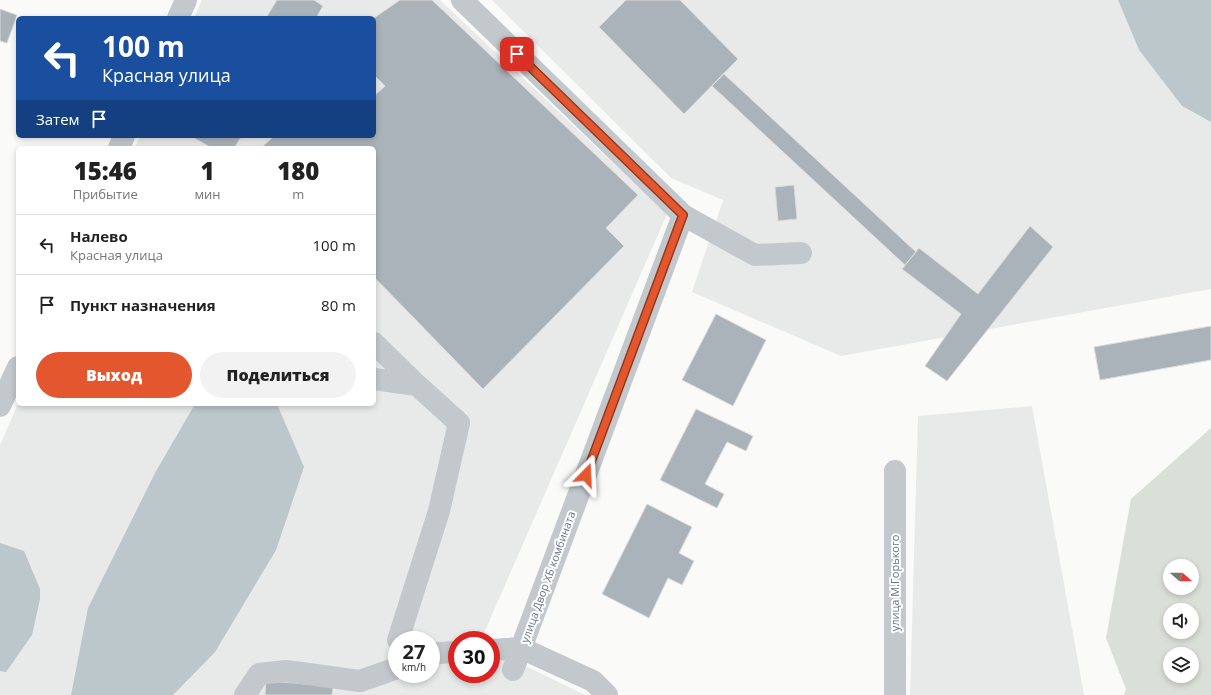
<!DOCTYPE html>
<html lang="ru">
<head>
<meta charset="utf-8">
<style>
  :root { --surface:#fff; --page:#f2f2f2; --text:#222; --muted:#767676; --line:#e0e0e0; --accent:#e4572e }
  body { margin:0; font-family:"Open Sans",sans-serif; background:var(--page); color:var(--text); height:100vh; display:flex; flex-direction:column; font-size:15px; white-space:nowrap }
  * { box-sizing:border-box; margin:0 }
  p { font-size:13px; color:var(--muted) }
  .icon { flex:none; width:22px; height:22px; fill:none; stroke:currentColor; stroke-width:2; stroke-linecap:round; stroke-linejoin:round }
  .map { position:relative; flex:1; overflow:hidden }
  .sheet { position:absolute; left:16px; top:146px; width:360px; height:260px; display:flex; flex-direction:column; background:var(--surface); border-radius:6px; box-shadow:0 2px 6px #0003 }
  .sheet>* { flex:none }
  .banner { position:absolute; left:16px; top:16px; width:360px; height:122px; border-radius:6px; box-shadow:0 2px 6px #0003; background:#1a4fa0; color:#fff; overflow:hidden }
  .needle { width:26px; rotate:110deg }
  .controls { position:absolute; left:1163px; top:559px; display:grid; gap:8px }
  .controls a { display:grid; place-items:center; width:36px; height:36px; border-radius:50%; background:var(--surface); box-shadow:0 2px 6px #0003; font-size:20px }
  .speed { position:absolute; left:388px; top:631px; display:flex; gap:8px; font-size:20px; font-weight:700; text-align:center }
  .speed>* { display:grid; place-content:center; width:52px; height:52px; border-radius:50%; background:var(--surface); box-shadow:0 2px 6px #0003; line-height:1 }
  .speed small { font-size:10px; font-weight:400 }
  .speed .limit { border:6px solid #d22; background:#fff; color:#111 }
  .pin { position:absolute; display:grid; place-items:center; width:34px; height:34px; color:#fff; margin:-17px; border-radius:8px; box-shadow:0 2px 6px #0006 }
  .me { position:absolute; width:44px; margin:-22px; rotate:21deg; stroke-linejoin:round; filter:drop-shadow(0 0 3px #0008) }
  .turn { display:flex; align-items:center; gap:14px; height:84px; padding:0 20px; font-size:18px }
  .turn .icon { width:52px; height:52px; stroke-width:2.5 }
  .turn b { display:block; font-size:28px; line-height:34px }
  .then { display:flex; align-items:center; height:38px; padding:0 20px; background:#0003; gap:8px; font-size:15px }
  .eta { display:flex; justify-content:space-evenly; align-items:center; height:68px; text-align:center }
  .eta b { font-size:24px; font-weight:800; line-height:28px }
  .primary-button { display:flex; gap:8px; margin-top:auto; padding:8px 20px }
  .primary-button a { flex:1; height:46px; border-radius:24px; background:var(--accent); color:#fff; font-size:16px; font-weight:800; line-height:46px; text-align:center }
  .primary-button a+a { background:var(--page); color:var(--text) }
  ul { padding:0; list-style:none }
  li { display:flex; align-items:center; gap:12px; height:60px; padding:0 20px; border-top:1px solid var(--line) }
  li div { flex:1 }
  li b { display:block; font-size:15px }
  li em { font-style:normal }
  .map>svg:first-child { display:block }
  .built { fill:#e8e9e9; fill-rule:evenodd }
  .green { fill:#dadfd7; fill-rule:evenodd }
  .water { fill:#bbc7cb }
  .building { fill:#aab3b9; stroke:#dcdcda }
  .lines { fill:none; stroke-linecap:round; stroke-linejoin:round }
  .minor { stroke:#c3c8cc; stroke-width:22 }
  .route-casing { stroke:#94391e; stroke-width:10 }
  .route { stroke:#e4572e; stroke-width:7 }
  .labels { text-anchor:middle; stroke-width:4; stroke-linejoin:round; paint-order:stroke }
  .street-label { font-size:11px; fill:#657683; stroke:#fff }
</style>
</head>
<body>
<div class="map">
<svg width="1211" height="695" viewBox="0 0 1211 695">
  <rect width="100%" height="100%" fill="#fafaf8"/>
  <!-- built -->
  <path class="built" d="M202 0H440L667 214 481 640H457V674H491V649L585 695H0V445L18 404H374V148H135L140 136H374V18H194ZM397 640H431V674H397Z
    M492 0H1118L1139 50 1182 106 1211 122V289L841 356 692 292 723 200 671 178Z
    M1032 406 1084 695H910L918 416Z"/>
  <!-- green -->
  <path class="green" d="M1211 428V695H1124L1126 689 1106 638 1131 499ZM1170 566H1192V588H1170ZM1170 610H1192V632H1170ZM1170 654H1192V676H1170Z"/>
  <!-- water -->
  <path class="water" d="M1118 0H1211V122L1182 106 1139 50Z
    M195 404H277L304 467 276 550 215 652 173 695H71L88 608 155 473Z
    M0 543 24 551 40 589V599L32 635 6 672 0 671Z"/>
  <!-- building -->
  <path class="building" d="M277 0H314L323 6 316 18H266Z
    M400 0H432L638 195 606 228 624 246 483 389 374 277V148H261L274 136H374V96L385 86 374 75V18Z
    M626 0H680L738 59 684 114 599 27Z
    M0 9 17 15 7 43 0 41Z
    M724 74 916 252 905 265 712 86Z
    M195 136H242L234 148H212L194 138Z
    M794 185 797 219 778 221 775 187Z
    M1030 226 1053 247 947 381 925 366 961 314 902 269 919 248 978 294Z
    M716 314 766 340 733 406 682 380Z
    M1211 326V360L1100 380 1094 347Z
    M696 409 753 436 746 451 727 442 705 484 724 494 717 508 660 480Z
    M647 504 692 527 679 553 694 561 682 585 668 578 649 618 602 594Z
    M266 681 333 686 332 695H265Z"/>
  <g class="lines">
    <!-- minor -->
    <path class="minor" d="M462 0 683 215 755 255 801 253
      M178 18 186 0
      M119 148 124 136
      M374 343 417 385 459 423 439 511 398 640
      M374 379 417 385
      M0 406 18 367
      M895 471V695
      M491 650 521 648 593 681 607 695
      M431 656 438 653 457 652
      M513 670 683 215
      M245 695 259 674 286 671 360 681 397 668"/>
  </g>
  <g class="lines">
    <!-- route casing -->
    <g class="route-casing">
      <path id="route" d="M517 54 683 215 586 475"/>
    </g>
    <!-- route -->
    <use href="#route" class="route"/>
  </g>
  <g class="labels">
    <!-- street labels -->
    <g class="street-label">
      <text transform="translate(548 577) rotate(-70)" y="4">улица Двор ХБ комбината</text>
      <text transform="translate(895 583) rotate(-90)" y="4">улица М.Горького</text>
    </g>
  </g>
</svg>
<div class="controls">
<a><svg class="needle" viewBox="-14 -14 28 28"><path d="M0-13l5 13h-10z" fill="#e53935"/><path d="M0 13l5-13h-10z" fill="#767676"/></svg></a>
<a><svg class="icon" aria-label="sound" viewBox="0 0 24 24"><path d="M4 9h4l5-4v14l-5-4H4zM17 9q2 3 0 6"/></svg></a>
<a><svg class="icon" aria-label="layers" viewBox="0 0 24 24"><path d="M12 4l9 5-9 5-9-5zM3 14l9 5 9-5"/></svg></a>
</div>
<div class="speed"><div>27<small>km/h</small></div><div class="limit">30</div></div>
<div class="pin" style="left:517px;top:54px;background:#d93025"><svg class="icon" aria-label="arrive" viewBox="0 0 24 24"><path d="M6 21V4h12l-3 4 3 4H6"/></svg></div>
<svg class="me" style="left:586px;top:475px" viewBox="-20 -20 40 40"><path d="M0-17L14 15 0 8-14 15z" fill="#e4572e" stroke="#fff" stroke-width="4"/></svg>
<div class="banner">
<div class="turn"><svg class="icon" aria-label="left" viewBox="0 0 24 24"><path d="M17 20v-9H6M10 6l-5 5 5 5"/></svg><div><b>100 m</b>Красная улица</div></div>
<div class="then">Затем<svg class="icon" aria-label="arrive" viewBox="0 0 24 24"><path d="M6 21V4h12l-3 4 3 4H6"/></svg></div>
</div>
<section class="sheet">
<div class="eta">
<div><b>15:46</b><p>Прибытие</p></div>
<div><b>1</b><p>мин</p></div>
<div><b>180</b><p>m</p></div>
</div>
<ul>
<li><svg class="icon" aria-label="left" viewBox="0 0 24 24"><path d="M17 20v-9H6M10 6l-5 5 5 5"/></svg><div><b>Налево</b><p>Красная улица</p></div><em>100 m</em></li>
<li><svg class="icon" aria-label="arrive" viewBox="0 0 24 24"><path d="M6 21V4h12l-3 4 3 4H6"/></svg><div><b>Пункт назначения</b></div><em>80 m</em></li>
</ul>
<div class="primary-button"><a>Выход</a><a>Поделиться</a></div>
</section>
</div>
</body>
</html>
